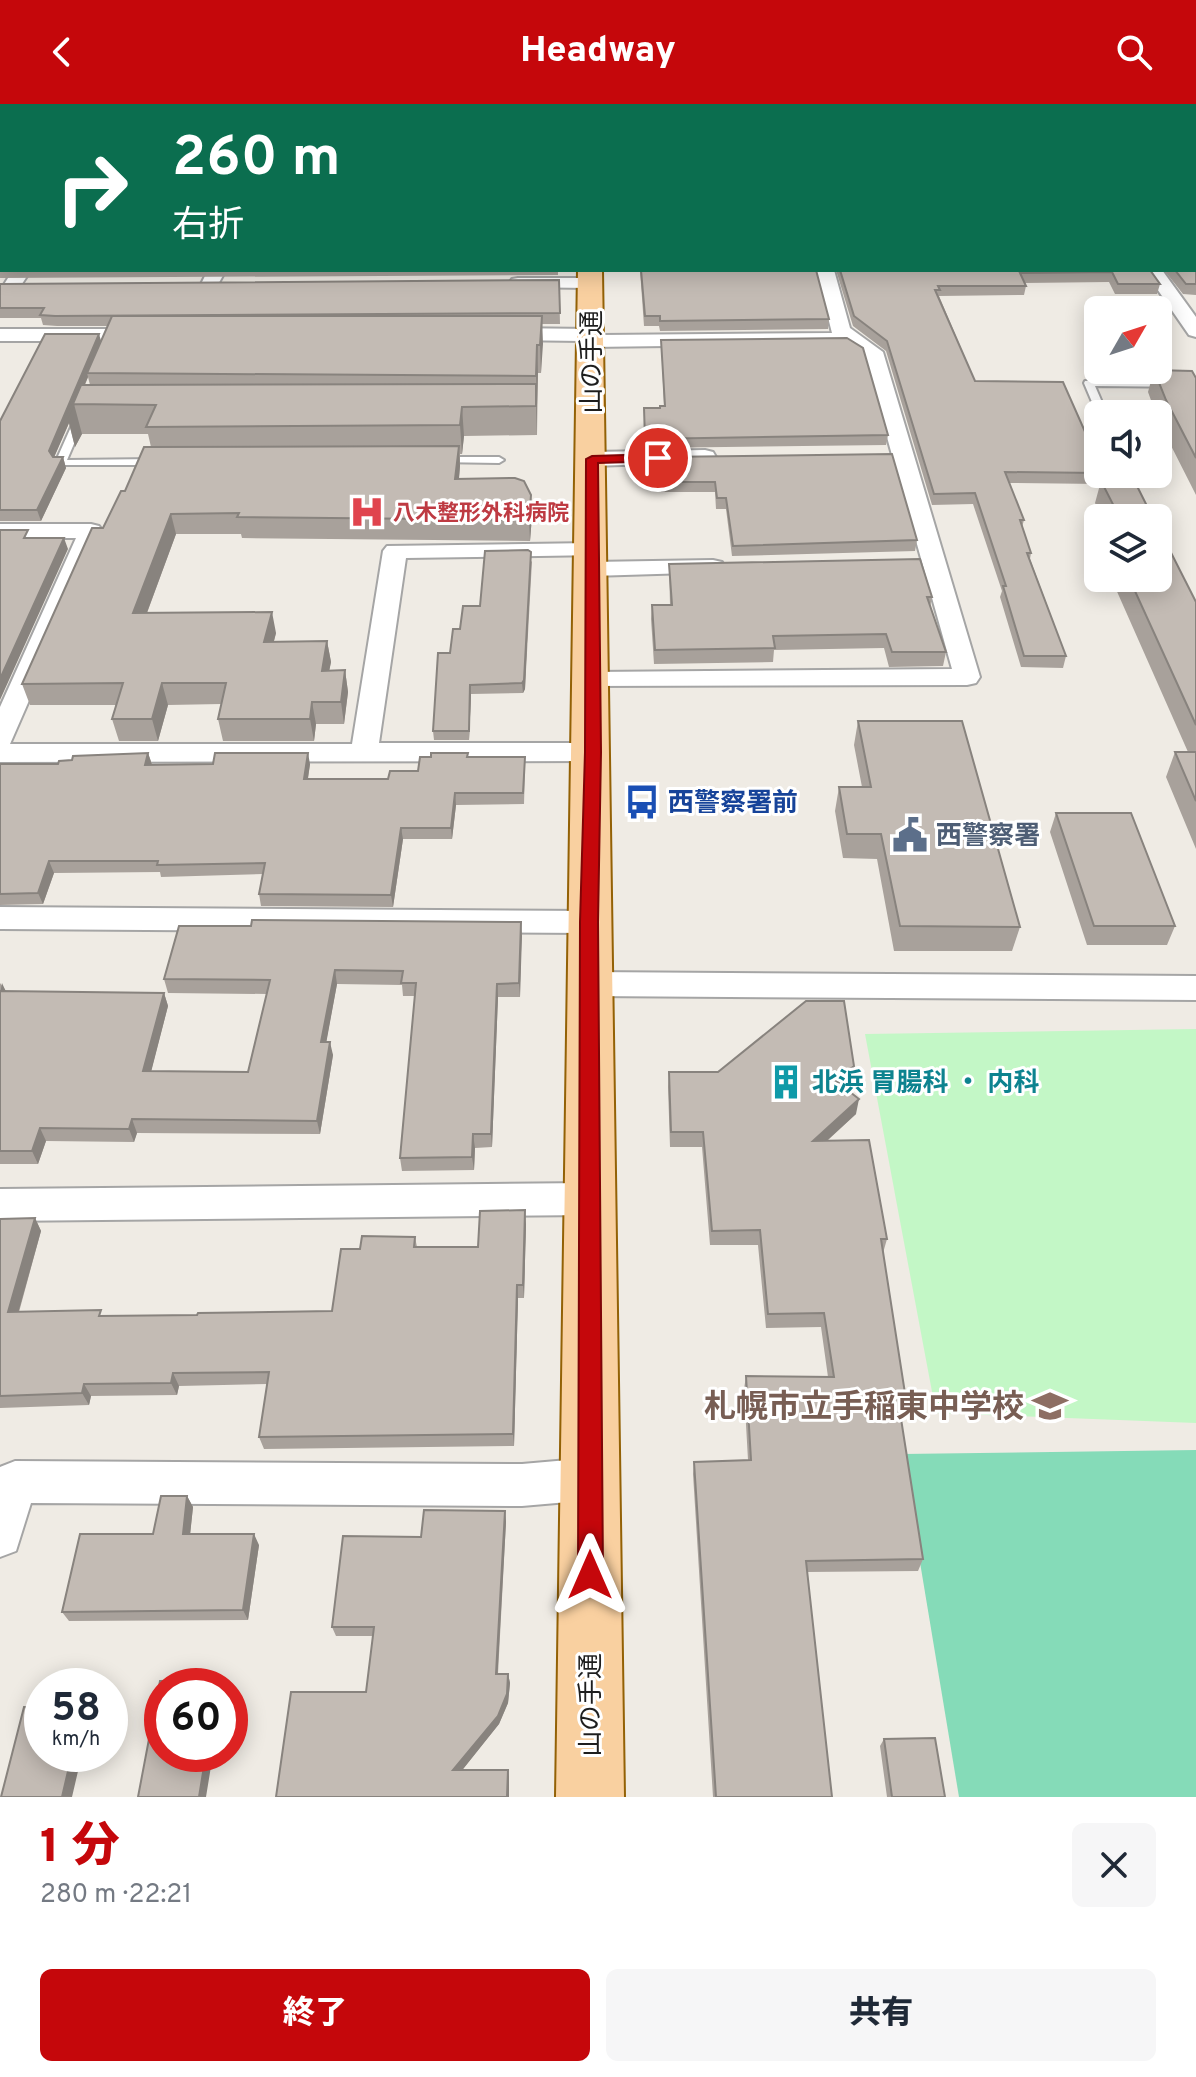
<!DOCTYPE html>
<html lang="ja">
<head>
<meta charset="utf-8">
<style>
  :root { --surface:#fff; --page:#f6f6f7; --text:#1f2937; --muted:#747a83; --accent:#c5070b }
  body { margin:0; font-family:Overpass,"Noto Sans JP",sans-serif; background:var(--page); color:var(--text); height:100vh; display:flex; flex-direction:column; font-size:30px; white-space:nowrap }
  * { box-sizing:border-box; margin:0 }
  p { font-size:26px; color:var(--muted) }
  .icon { flex:none; width:44px; height:44px; fill:none; stroke:currentColor; stroke-width:2; stroke-linecap:round; stroke-linejoin:round }
  .map { position:relative; height:1693px; overflow:hidden }
  .panel { display:flex; flex-direction:column; background:var(--surface); flex:1 }
  .panel>* { flex:none }
  .banner { position:absolute; left:0px; top:0px; width:1196px; height:168px; box-shadow:0 4px 20px #0003; background:#0b6e4f; color:#fff; overflow:hidden }
  .needle { width:52px; rotate:51deg }
  .fabs { position:absolute; left:1084px; top:192px; display:grid; gap:16px }
  .fabs a { display:grid; place-items:center; width:88px; height:88px; border-radius:12px; background:var(--surface); box-shadow:0 4px 20px #0003; font-size:40px }
  .speed { position:absolute; left:24px; top:1564px; display:flex; gap:16px; font-size:40px; font-weight:700; text-align:center }
  .speed>* { display:grid; place-content:center; width:104px; height:104px; border-radius:50%; background:var(--surface); box-shadow:0 4px 20px #0003; line-height:1 }
  .speed small { font-size:20px; font-weight:400 }
  .speed .limit { border:12px solid #d22; background:#fff; color:#111 }
  .pin { position:absolute; display:grid; place-items:center; width:68px; height:68px; color:#fff; margin:-34px; border:4px solid #fff; border-radius:50%; box-shadow:0 2px 8px #0007 }
  .me { position:absolute; width:88px; margin:-44px; rotate:0deg; stroke-linejoin:round; filter:drop-shadow(0 0 6px #0008) }
  .turn { display:flex; align-items:center; gap:28px; height:168px; padding:0 40px; font-size:36px }
  .turn .icon { width:104px; height:104px; stroke-width:2.5 }
  .turn b { display:block; font-size:56px; line-height:68px }
  .round { display:grid; place-items:center; flex:none; width:84px; height:84px; border-radius:12px; background:var(--page) }
  .summary { display:flex; align-items:center; justify-content:space-between; height:136px; padding:0 40px }
  h1 { font-size:48px; font-weight:800; line-height:60px; color:var(--accent) }
  .primary-button { display:flex; gap:16px; margin-top:auto; padding:16px 40px }
  .primary-button a { flex:1; height:92px; border-radius:12px; background:var(--accent); color:#fff; font-size:32px; font-weight:800; line-height:92px; text-align:center }
  .primary-button a+a { background:var(--page); color:var(--text) }
  header { display:flex; justify-content:space-between; align-items:center; height:104px; padding:0 40px; background:var(--accent); color:#fff; font-size:36px; font-weight:800 }
  .map>svg:first-child { display:block }
  .park { fill:#c3f7c6 }
  .pitch { fill:#85dbb8 }
  .lines { fill:none; stroke-linecap:round; stroke-linejoin:round }
  .service-casing { stroke:#a5a5a5; stroke-width:4 }
  .minor-casing { stroke:#a5a5a5; stroke-width:4 }
  .primary-casing { stroke:#936105; stroke-width:4 }
  .service { fill:#fff; fill-rule:evenodd }
  .minor { fill:#fff; fill-rule:evenodd }
  .primary { fill:#f9d0a0; fill-rule:evenodd }
  .wall { fill:#a8a19b; fill-rule:evenodd }
  .shaded-wall { fill:#88837e }
  .building { fill:#c3bbb4; stroke:#88837e; stroke-width:2 }
  .route { fill:#c5070b; stroke:#800507; stroke-width:2 }
  .labels { text-anchor:middle; stroke-width:6; stroke-linejoin:round; paint-order:stroke }
  .far-health-label { font-size:22px; font-weight:bold; fill:#be3a42; stroke:#fff; text-anchor:start }
  .street-label { font-size:26px; fill:#1e1e1e; stroke:#fff }
  .transit-label { font-size:26px; font-weight:bold; fill:#164399; stroke:#fff; text-anchor:start }
  .service-label { font-size:26px; font-weight:bold; fill:#4e5e75; stroke:#fff; text-anchor:start }
  .culture-label { font-size:26px; font-weight:bold; fill:#0d838f; stroke:#fff; text-anchor:start }
  .near-education-label { font-size:32px; font-weight:bold; fill:#785e54; stroke:#fff; text-anchor:end }
</style>
</head>
<body>
<header><svg class="icon" aria-label="back" viewBox="0 0 24 24"><path d="M15 5l-7 7 7 7"/></svg>Headway<svg class="icon" aria-label="search" viewBox="0 0 24 24"><circle cx="10" cy="10" r="6"/><path d="M15 15l6 6"/></svg></header>
<div class="map">
<svg width="1196" height="1693" viewBox="0 0 1196 1693">
  <rect width="100%" height="100%" fill="#efebe4"/>
  <!-- park -->
  <path class="park" d="M1196 925V1319L936 1309 865 930Z"/>
  <!-- pitch -->
  <path class="pitch" d="M1196 1346V1693H959L902 1350Z"/>
  <g class="lines">
    <!-- service casing -->
    <g class="service-casing">
      <path id="service" d="M1085 277H1196V283L1095 282 1107 310 1098 312 1084 279Z
        M80 311 85 314 67 356 156 355 161 358 156 361H56L55 359 75 314Z
        M439 353H499L504 356 499 359 435 358 434 356Z"/>
    </g>
    <!-- minor casing -->
    <g class="minor-casing">
      <path id="minor" d="M13 166H31L18 186 12 187 3 182Z
        M208 166H226L216 184 210 185 201 180Z
        M816 166H834L850 224 883 248 980 573 976 579 967 581 584 582 580 576 584 570 593 568 952 565 864 251 840 235 831 240 591 243 582 237 499 236 489 230 499 224 592 225 602 231 832 229Z
        M1144 166H1162L1196 213V233L1189 231Z
        M518 174H590L599 179 590 184 512 183 509 179 512 175Z
        M0 225H145L155 231 145 237H0Z
        M705 346 713 348 716 353 713 358 592 362 581 355 592 348Z
        M0 420H91L99 422 103 427 10 640H352L383 447 387 442 592 439 600 441 604 446 600 451 406 454 379 639H593L603 642 607 648 603 654 593 657 0 658V603L76 434H0Z
        M713 456 722 458 725 463 722 468 592 472 583 470 580 465 583 460 592 458Z
        M0 803 589 807 600 810 605 818 600 826 589 829 0 825Z
        M589 868 1196 872V896L589 892 577 889 573 880 577 871Z
        M590 1079 603 1084 609 1095 603 1106 590 1111 0 1117V1085Z
        M591 1354 606 1360 612 1375 606 1390 591 1396 522 1402 31 1399 16 1447 0 1453V1363L15 1357 522 1360Z"/>
    </g>
    <!-- primary casing -->
    <g class="primary-casing">
      <path id="primary" d="M582 0H602V2H582Z
        M578 166H602L624 1693H556Z"/>
    </g>
    <!-- service -->
    <use href="#service" class="service"/>
    <!-- minor -->
    <use href="#minor" class="minor"/>
    <!-- primary -->
    <use href="#primary" class="primary"/>
  </g>
  <!-- wall -->
  <path class="wall" d="M2 33V166H558V171L0 174V35Z
    M1196 159V191L1183 190 1164 166H1194Z
    M640 166H816L829 215 828 225 660 227 659 222H644Z
    M836 166H1150L1160 180 1157 190H1115L1109 178 1024 179 1026 182 1024 191 939 192 975 277 1098 370H1103L1100 380 1009 379 1024 416 1022 423 1031 449 1030 455 1066 552 1063 564 1021 563 1000 493 1002 487 973 400 932 401 886 247 853 222Z
    M559 176 560 220H542L541 269H538L537 331 464 332 462 350H460V362L459 375 531 391 532 412 530 437 242 434 241 430H176L147 509 276 529 274 537H327L331 558 329 567 345 566 348 588 344 620H316L314 637H223L218 615 221 600 168 601 158 637H119L112 615 116 601H30L22 580 103 424 151 343 148 330H82L75 343 69 319 54 353H63L66 364 41 417H0V317L101 237 108 222H57L43 221 41 214H0V180ZM88 273 90 281H85Z
    M661 236 888 331 886 341 645 344 644 304H659L664 302Z
    M1154 266 1196 274V391L1159 318 1158 310H1156L1148 288Z
    M660 353 917 436 915 447 732 452 726 405H716L715 388H661Z
    M1101 377 1153 414H1102L1095 399Z
    M532 457 525 585 523 589 471 590 469 636H434L433 627 450 549 460 525 480 502Z
    M669 460 932 493 930 503 946 548 943 562 889 563 884 544 774 546 773 558 654 560 651 515 652 501H670Z
    M1111 474H1158L1196 498V745L1166 673 1175 648H1188Z
    M858 617 1020 823 1012 847H894L877 755 843 754 835 707 839 683H862L854 641Z
    M148 649 152 660H310L308 675H388L468 653 525 664 524 700 456 701 452 735H403L393 803 261 802 259 790 263 770 161 773 160 768 54 769 43 800 0 801V660H58L72 656Z
    M1056 709 1175 822 1167 841H1087L1050 728Z
    M521 818 520 893H498L492 1043 475 1044 474 1066 402 1067 400 1054 415 892H403L402 881 337 880 326 938 333 951 320 1030 137 1029 134 1038 46 1037 38 1060H0V879L6 887 164 889 168 902 151 967 248 968 267 890 168 889 164 875 251 822Z
    M669 968 851 977 844 983 856 1010 827 1037 887 1135 883 1149 907 1302 902 1316H901L923 1455 918 1467 807 1468 832 1693H713L693 1370 694 1358 748 1356 744 1285 746 1272 828 1273 821 1223 766 1224 758 1141H710L702 1043H670L668 983Z
    M35 1114 41 1127 19 1208 103 1212 197 1211 332 1207 360 1145 415 1133 417 1143H478L526 1120 524 1194H518L514 1342 264 1345 259 1333 267 1280 179 1282 177 1291 91 1292 89 1301 0 1304V1115Z
    M187 1392 193 1403 190 1430 259 1441 248 1516 69 1517 62 1508 153 1430Z
    M505 1407 506 1418 498 1570H508L510 1579 508 1599 499 1620 462 1666H508L509 1673 276 1693 366 1588 373 1532H336L332 1523 421 1433Z
    M884 1635 945 1693H887L880 1642Z"/>
  <!-- shaded-wall -->
  <path class="shaded-wall" d="M542 212 543 240 541 269 540 241Z
    M99 230 102 240 87 269 88 273 76 300H74L82 330 75 343 69 319 52 358 49 347Z
    M537 241 538 269 537 301 536 272Z
    M536 280 537 309V331L536 302Z
    M462 303 464 332 462 350 460 321Z
    M459 342 460 362 457 395 455 375Z
    M63 353 66 364 41 417 37 406Z
    M531 391 532 412 530 437 529 416Z
    M171 410 176 430 139 530 133 509Z
    M64 434 68 445 0 596V575Z
    M531 448 525 585 523 589 522 579Z
    M272 508 276 529 268 559 264 538Z
    M327 537 331 558 325 588 322 567Z
    M345 566 348 588 344 620 341 598Z
    M162 579 168 601 158 637 152 615Z
    M470 581 471 590 469 636V627Z
    M312 598 316 620 314 637 310 615Z
    M148 649 152 661H145Z
    M308 649 310 660 306 686 304 675Z
    M455 689 456 701 452 735 451 724Z
    M401 724 403 735 393 803 391 791Z
    M49 757 54 769 43 800 38 789Z
    M521 818 522 832 520 893 519 879Z
    M335 866 337 880 324 951 321 938Z
    M2 879 8 892 0 890Z
    M497 880 498 893 492 1043 491 1030Z
    M164 889 168 902 148 980 143 967Z
    M330 938 333 951 320 1030 317 1017Z
    M854 962 851 977 833 993 836 977Z
    M859 995 856 1010 810 1052 813 1037Z
    M132 1015 137 1029 134 1038 129 1025Z
    M40 1024 46 1037 38 1060 32 1047Z
    M473 1030 475 1044 474 1066 472 1053Z
    M525 1106 526 1120 524 1194 523 1181Z
    M35 1114 41 1127 15 1220 8 1208Z
    M517 1181 518 1194 514 1342 513 1330Z
    M173 1269 179 1282 177 1291 171 1279Z
    M84 1280 91 1292 89 1301 82 1289Z
    M187 1392 193 1403 189 1441 183 1430Z
    M505 1407 506 1418 497 1579 496 1570Z
    M254 1430 259 1441 248 1516 243 1506Z
    M508 1570 510 1579 508 1599 499 1620 456 1674 453 1666Z
    M72 1650H82L72 1693H62Z
    M206 1650H213L206 1693H199Z
    M508 1666 509 1673V1693H507Z"/>
  <!-- building -->
  <path class="building" d="M0 0H386L385 2H2V30L0 19Z
    M450 0H565V2H450Z
    M878 0H1196V59L1194 61V2H877Z
    M2 33V164H0V35Z
    M1194 73 1196 75V97L1194 98Z
    M1194 99 1196 108V145L1194 147Z
    M1194 159H1196V180H1186L1175 166H1194Z
    M641 166H816L829 215 660 217V212H645Z
    M840 166H1150L1160 180H1118L1112 168 1020 169 1026 182H938L940 186H935L975 277 1063 278 1098 357V369L1005 368 1024 416H1020L1031 449H1027L1066 552H1024L1003 482H1006L975 389 934 390 887 237 854 212Z
    M559 176 560 209 55 212 40 211 44 204H0V180Z
    M112 212H542L540 241H537L536 272 87 269Z
    M45 230H99L49 347 53 353H63L37 406H0V317Z
    M847 234 863 244 888 331 645 335 644 304H660V302H665L661 236Z
    M1154 266 1192 267 1196 274V354L1166 296Z
    M536 280V302L462 303 460 321 146 323 156 301 74 300 67 314 81 281Z
    M459 342 455 375 515 374 524 377 531 391 529 416 237 413 239 409 171 410 133 509 272 508 264 538 327 537 322 567 345 566 341 598H312L310 615H218L226 579H162L152 615H112L123 579 22 580 92 424H103L121 387H125L144 343Z
    M892 350 917 436 733 442 726 394H717L715 378H661L660 353Z
    M1115 370H1131L1153 414H1120L1101 377Z
    M1158 423 1196 498V621L1129 474H1158Z
    M0 426H28L24 434H64L0 575Z
    M528 446 531 448 524 576 522 579 470 581 469 627H433L438 549H450L453 525H460L463 502H480L485 447Z
    M920 455 932 493H927L946 548H892L886 530 773 532 775 544 655 546 652 501H672L669 460Z
    M858 617H962L1020 823 900 822 881 730H847L839 683H871Z
    M1175 648H1196V697Z
    M148 649 145 661 213 660 215 649H308L304 675H388L390 667H418L420 653H431V649H468L467 653H525L523 689H455L451 724H401L391 791 259 790 265 759 157 761 158 757H49L38 789 0 790V660H58L59 657 72 656 73 652Z
    M1056 709H1131L1175 822H1094Z
    M252 816 521 818 519 879 497 880 491 1030H473L472 1053 400 1054 416 879H401L403 867 335 866 321 938H330L317 1017 132 1015 129 1025 40 1024 32 1047H0V887L164 889 143 967 248 968 270 876 164 875 179 822H251Z
    M806 897H844L854 962 836 977 859 995 813 1037 869 1036 887 1135H881L907 1302H899L923 1455 806 1457 832 1693H716L694 1358 751 1356 746 1272 834 1273 824 1209 768 1210 760 1126 712 1127 703 1028H671L669 968H718Z
    M525 1106 523 1181H517L513 1330 259 1333 269 1268 173 1269 171 1279 84 1280 82 1289 0 1292V1115L35 1114 8 1208 101 1206 99 1212 197 1211 198 1209 332 1207 341 1145H360L362 1132 415 1133 414 1143H478L480 1107Z
    M161 1392H187L183 1430H254L243 1506 62 1508 80 1430H153Z
    M424 1406 505 1407 496 1570H508L507 1590 498 1612 453 1666H508L507 1693H276L291 1588H366L374 1523H332L343 1432 421 1433Z
    M218 1576 217 1582H162V1650H206L199 1693H138L160 1577Z
    M24 1603 42 1604V1650H72L62 1693H1Z
    M935 1634 945 1693H892L884 1635Z"/>
  <!-- route -->
  <path class="route" d="M658 350 662 352V357L598 359 601 648 598 818 603 1471 599 1480 590 1483 581 1480 578 1471 580 818 585 648 586 355 592 352Z"/>
  <!-- icons -->
  <defs>
    <g id="hospital-bare" transform="scale(2.76)"><path d="M-5-5h3v3.5h4V-5h3V5h-3V1.5h-4V5h-3Z" fill="#e0444e" stroke="#fff" stroke-width="2.5" paint-order="stroke"/></g>
    <g id="bus-bare" transform="scale(2.76)"><path d="M-5-6H5V4H4V6H2V4H-2V6H-4V4H-5ZM-3.5-4V0h7V-4ZM-3.5 1.2v1.5H-2V1.2ZM2 1.2v1.5H3.5V1.2Z" fill="#1a4fb4" stroke="#fff" stroke-width="2.5" paint-order="stroke"/></g>
    <g id="civic-bare" transform="scale(2.76)"><path d="M-.6-6.5H3V-4.5H.6V-3L4-1V1h2V6H-6V1h2V-1L-.6-3ZM-1.2 2.5V6h2.4V2.5Z" fill="#5c6f8a" stroke="#fff" stroke-width="2.5" paint-order="stroke"/></g>
    <g id="building-bare" transform="scale(2.76)"><path d="M-4-6H4V6H1V3H-1V6H-4ZM-2.5-4.3h1.7v1.8h-1.7ZM.8-4.3h1.7v1.8H.8ZM-2.5-1h1.7V.8h-1.7ZM.8-1h1.7V.8H.8Z" fill="#0f9aa8" stroke="#fff" stroke-width="2.5" paint-order="stroke"/></g>
    <g id="school-bare" transform="scale(2.76)"><path d="M0-5L7-2L0 1L-7-2ZM-4 1L0 2.5L4 1V4Q0 6-4 4Z" fill="#8d6e63" stroke="#fff" stroke-width="2.5" paint-order="stroke"/></g>
  </defs>
  <g fill-rule="evenodd">
    <use href="#hospital-bare" x="367" y="408"/>
    <use href="#bus-bare" x="642" y="698"/>
    <use href="#civic-bare" x="910" y="731"/>
    <use href="#building-bare" x="786" y="978"/>
    <use href="#school-bare" x="1050" y="1302"/>
  </g>
  <g class="labels">
    <!-- far-health labels -->
    <g class="far-health-label">
      <text x="393" y="416">八木整形外科病院</text>
    </g>
    <!-- street labels -->
    <g class="street-label">
      <text transform="translate(591 258) rotate(-90)" y="9">山の手通</text>
      <text transform="translate(590 1601) rotate(-90)" y="9">山の手通</text>
    </g>
    <!-- transit labels -->
    <g class="transit-label">
      <text x="668" y="707">西警察署前</text>
    </g>
    <!-- service labels -->
    <g class="service-label">
      <text x="936" y="740">西警察署</text>
    </g>
    <!-- culture labels -->
    <g class="culture-label">
      <text x="812" y="987">北浜 胃腸科 ・ 内科</text>
    </g>
    <!-- near-education labels -->
    <g class="near-education-label">
      <text x="1024" y="1313">札幌市立手稲東中学校</text>
    </g>
  </g>
</svg>
<div class="fabs">
<a><svg class="needle" viewBox="-14 -14 28 28"><path d="M0-13l5 13h-10z" fill="#e53935"/><path d="M0 13l5-13h-10z" fill="#747a83"/></svg></a>
<a><svg class="icon" aria-label="sound" viewBox="0 0 24 24"><path d="M4 9h4l5-4v14l-5-4H4zM17 9q2 3 0 6"/></svg></a>
<a><svg class="icon" aria-label="layers" viewBox="0 0 24 24"><path d="M12 4l9 5-9 5-9-5zM3 14l9 5 9-5"/></svg></a>
</div>
<div class="speed"><div>58<small>km/h</small></div><div class="limit">60</div></div>
<div class="pin" style="left:658px;top:354px;background:#d93025"><svg class="icon" aria-label="arrive" viewBox="0 0 24 24"><path d="M6 21V4h12l-3 4 3 4H6"/></svg></div>
<svg class="me" style="left:590px;top:1471px" viewBox="-20 -20 40 40"><path d="M0-17L14 15 0 8-14 15z" fill="#c5070b" stroke="#fff" stroke-width="4"/></svg>
<div class="banner">
<div class="turn"><svg class="icon" aria-label="right" viewBox="0 0 24 24"><path d="M7 20v-9h11M14 6l5 5-5 5"/></svg><div><b>260 m</b>右折</div></div>
</div>
</div>
<section class="panel">
<div class="summary"><div><h1>1 分</h1><p>280 m · 22:21</p></div><a class="round"><svg class="icon" aria-label="close" viewBox="0 0 24 24"><path d="M6 6l12 12M18 6L6 18"/></svg></a></div>
<div class="primary-button"><a>終了</a><a>共有</a></div>
</section>
</body>
</html>
